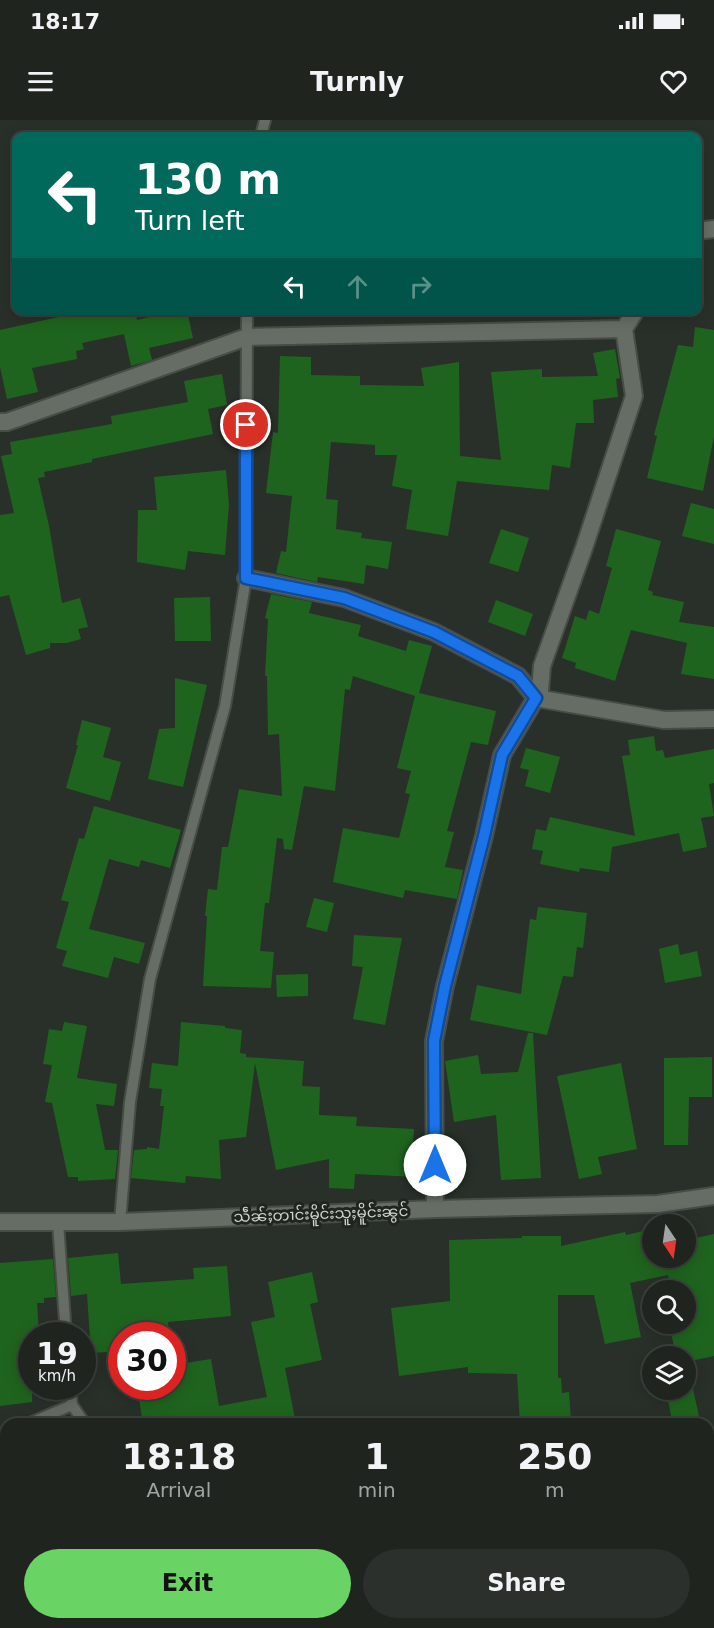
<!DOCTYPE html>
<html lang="en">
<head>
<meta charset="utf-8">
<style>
  :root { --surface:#1f241f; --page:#2c302c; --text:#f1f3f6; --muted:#a1a4a4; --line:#3c413d; --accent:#69d464 }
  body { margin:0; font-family:"DejaVu Sans","Noto Sans Myanmar",sans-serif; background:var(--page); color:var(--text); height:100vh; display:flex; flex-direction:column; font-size:22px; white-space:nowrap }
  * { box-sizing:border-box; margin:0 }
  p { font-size:20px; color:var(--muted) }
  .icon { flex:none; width:33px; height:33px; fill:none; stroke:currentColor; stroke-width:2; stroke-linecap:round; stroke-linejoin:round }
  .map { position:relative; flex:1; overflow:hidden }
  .details { position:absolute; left:0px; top:1298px; width:714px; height:212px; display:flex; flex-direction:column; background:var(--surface); border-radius:18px 18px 0 0; box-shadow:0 3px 15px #0003,0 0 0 2px var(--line) }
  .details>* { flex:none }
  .guide { position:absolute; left:12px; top:12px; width:690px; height:183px; border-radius:12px; box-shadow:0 3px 15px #0003,0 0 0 2px var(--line); background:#00695c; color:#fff; overflow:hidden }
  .needle { width:39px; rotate:167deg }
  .buttons { position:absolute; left:642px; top:1094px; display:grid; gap:12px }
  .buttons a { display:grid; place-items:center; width:54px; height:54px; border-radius:50%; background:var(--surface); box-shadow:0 3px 15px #0003,0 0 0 2px var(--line); font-size:30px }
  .speed { position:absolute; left:18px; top:1202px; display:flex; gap:12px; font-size:30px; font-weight:700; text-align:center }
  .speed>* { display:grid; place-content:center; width:78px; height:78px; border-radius:50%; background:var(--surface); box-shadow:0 3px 15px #0003,0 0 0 2px var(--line); line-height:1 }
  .speed small { font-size:15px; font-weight:400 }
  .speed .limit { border:9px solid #d22; background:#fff; color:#111 }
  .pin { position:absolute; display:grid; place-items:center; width:51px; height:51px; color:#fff; margin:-26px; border:3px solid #fff; border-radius:50%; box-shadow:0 2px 6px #0007 }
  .me { position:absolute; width:66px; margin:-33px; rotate:0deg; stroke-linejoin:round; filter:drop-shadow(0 0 4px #0008) }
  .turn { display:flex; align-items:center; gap:21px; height:126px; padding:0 24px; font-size:27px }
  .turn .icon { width:78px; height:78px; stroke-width:2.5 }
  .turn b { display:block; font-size:42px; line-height:51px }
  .lanes { display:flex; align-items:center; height:57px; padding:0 24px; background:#0003; justify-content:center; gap:30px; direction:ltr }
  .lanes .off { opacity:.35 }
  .eta { display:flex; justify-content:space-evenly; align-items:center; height:102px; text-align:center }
  .eta b { font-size:36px; font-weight:600; line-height:42px }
  .primary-button { display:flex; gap:12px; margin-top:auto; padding:12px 24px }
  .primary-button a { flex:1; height:69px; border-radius:36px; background:var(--accent); color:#111; font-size:24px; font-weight:600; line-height:69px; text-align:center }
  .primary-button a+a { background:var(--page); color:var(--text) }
  .status { display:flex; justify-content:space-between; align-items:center; height:42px; padding:0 30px; background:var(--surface); direction:ltr }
  .status svg { height:16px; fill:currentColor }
  header { display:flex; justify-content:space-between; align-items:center; height:78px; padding:0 24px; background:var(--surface); font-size:27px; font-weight:600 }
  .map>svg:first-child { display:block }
  .building { fill:#1f641e }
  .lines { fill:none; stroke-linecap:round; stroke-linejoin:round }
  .service-casing { stroke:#474d46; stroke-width:14 }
  .minor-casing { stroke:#474d46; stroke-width:20 }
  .secondary-casing { stroke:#474d46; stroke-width:20 }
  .service { stroke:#666d65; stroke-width:10 }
  .minor { stroke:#666d65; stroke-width:16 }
  .secondary { stroke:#666d65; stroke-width:16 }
  .route-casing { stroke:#114b97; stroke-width:15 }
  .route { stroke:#1a73e8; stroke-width:10 }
  .labels { text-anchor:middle; stroke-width:6; stroke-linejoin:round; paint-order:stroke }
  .street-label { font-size:15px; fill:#d0d5d0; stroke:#20261f }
</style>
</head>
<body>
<div class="status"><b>18:17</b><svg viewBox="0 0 49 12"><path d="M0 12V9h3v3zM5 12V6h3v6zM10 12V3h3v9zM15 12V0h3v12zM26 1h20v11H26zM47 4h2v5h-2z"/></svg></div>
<header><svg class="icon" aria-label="menu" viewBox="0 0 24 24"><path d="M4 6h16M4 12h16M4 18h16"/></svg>Turnly<svg class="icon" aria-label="heart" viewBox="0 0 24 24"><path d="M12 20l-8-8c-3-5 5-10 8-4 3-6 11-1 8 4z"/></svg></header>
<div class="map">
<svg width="714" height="1508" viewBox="0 0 714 1508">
  <rect width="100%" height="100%" fill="#293029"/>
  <!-- building -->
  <path class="building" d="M90 190H135L137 200 177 190H187L193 218 149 228 152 240 131 246 124 214 82 223 84 229 76 231 77 239 32 248 38 272 7 279 0 247V210Z
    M695 207 714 210V316L703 371 647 358 657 316 654 315 678 225 693 227Z
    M615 229 620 258 616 259 618 277 593 280 594 303H576L570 348 552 345 549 370 457 361 448 416 406 409 412 370 392 366 397 335H375V325L331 322 326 379 338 380 336 409 362 413 361 418 392 422 388 449 366 445 364 464 318 457 317 462 276 453 281 431 286 432 292 376 266 373 273 312 278 313 280 236 311 237V255L360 256V265L424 266 421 248 459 242 460 336 501 340 491 252 542 249V257L598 256 593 233Z
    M222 254 227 285 208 289 213 314 92 339V342L44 352 45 357 38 358 49 406 62 483 80 478 88 507 78 509 81 519 67 523H50V528L26 535 9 475 0 477V395L14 393 1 336 12 334 10 322 112 304 111 296 188 282 184 261Z
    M226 350 229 385 225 435 188 431 185 450 137 442 138 390H157L154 357Z
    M691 383 714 389V424L682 416Z
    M501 409 529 418 518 452 489 443Z
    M616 409 661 421 648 470 653 472 652 475 684 482 679 502 714 507V559L681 554 687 523 631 510 615 561 575 548 576 543 562 538 575 496 586 500 589 490 599 494 612 448 606 446Z
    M271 474 312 482 309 493 361 505 358 516 406 531 409 520 432 526 419 573 496 591 488 625 471 622 447 711 454 712 445 747 463 750 457 779 405 770 403 778 333 762 343 708 399 718 410 674 405 673 411 651 397 648 415 576 353 556 350 570 345 569 335 671 304 666 292 730 284 729 283 719 277 718 269 783H265L260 831 274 832 271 868 203 866 207 796H205L208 769 217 770 222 727H228L239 669 282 676 279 614 268 615 267 556H265L268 499 265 498Z
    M210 477 211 521H175L174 478Z
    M496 480 533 494 525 516 488 502Z
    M175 558 207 565 183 667 148 659 159 609 175 608Z
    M82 600 111 608 103 637 121 642 110 681 66 668 78 625H76Z
    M654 616 656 631 663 630 665 638 714 629V663L709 664 714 696 701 698 707 727 683 732 679 713 612 727 609 752 580 748 579 752 540 744 543 731 532 729 536 709 546 711 550 697 635 716 622 636 630 635 628 620Z
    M526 628 560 637 550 673 525 666 529 650 520 648Z
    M94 686 181 710 170 748 141 740 139 747 109 739 89 809 145 823 139 844 114 837 108 858 62 846 67 831 56 828 69 782 61 780 79 718 84 719Z
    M314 778 334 783 327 812 306 807Z
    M538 787 587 793 583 828 577 827 573 857 563 856 547 915 470 900 477 865 521 874 530 799 536 800Z
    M354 815 402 818 385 905 353 899 363 847 352 846Z
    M678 824 680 835 697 831 702 856 665 863 659 829Z
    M308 854V876L277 877 276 855Z
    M64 902 87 906 77 958 117 964 114 986 96 984 105 1030H118L115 1059 78 1061V1057H68L52 983 45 982 52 945 43 944 49 909 62 911Z
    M181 902 225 906V908L242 910 240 933 246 934V937L304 941 302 966 320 967 319 995 357 997 356 1006 414 1009 413 1024H419L417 1057 355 1054 354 1069 329 1068V1039L276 1050 255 943 246 1017 219 1020 221 1059 186 1056 185 1063 131 1058 134 1030 147 1029V1027L159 1029 164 986H160L162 969 149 968 152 943 178 946Z
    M528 913H533L541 1058 501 1060 496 995 454 1002 445 941 478 935 481 954 518 952Z
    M712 937V977H689L688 1025H664V938Z
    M621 943 637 1029 598 1037 602 1054 579 1059 557 956Z
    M652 1109V1137H686V1120L714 1114V1236L686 1242V1236H676L669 1203H686V1170H672L668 1155 630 1163 641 1217 605 1224 594 1175H558V1258H561L562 1273 569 1272 571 1300 520 1304 517 1254 468 1253V1247L399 1256 391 1188 450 1181 449 1120 522 1118V1116H561V1126L625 1112 626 1115Z
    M118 1133 121 1164 194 1159 193 1148 227 1146 231 1196 168 1202 169 1215H122V1231L91 1233 87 1174 71 1176 68 1138Z
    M53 1139 56 1177 44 1178V1183H37L39 1215H32V1282L0 1286V1143Z
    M312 1152 318 1182 310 1184 322 1240 285 1248 296 1304H143L137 1266H172V1245L211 1239 219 1286 267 1277 251 1202 275 1197 268 1162Z
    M666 1269H693L699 1296 672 1301Z"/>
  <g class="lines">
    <!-- service casing -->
    <g class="service-casing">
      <path id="service" d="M261 16 265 0
        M120 1102 130 982 150 859 225 586 246 458 247 190
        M58 1103 66 1215
        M72 1285 85 1304
        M28 1304 72 1285 70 1266
        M0 1316 6 1313
        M230 1503 234 1508"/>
    </g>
    <!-- minor casing -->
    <g class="minor-casing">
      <path id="minor" d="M698 111 714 109
        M0 302H7L247 217 624 209 636 190
        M246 458 344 478 434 512 518 556 536 578 664 600 714 599
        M435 1089 434 921 445 866 484 716 502 635 540 571 542 546 584 428 634 276 624 209"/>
    </g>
    <!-- secondary casing -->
    <g class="secondary-casing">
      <path id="secondary" d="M0 1102H120L435 1089 658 1084 714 1076"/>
    </g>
    <!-- service -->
    <use href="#service" class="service"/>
    <!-- minor -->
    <use href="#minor" class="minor"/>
    <!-- secondary -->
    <use href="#secondary" class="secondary"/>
  </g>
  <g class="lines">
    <!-- route casing -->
    <g class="route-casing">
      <path id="route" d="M246 305V458L344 478 434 512 518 556 536 578 502 635 484 716 445 866 434 921 435 1045"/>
    </g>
    <!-- route -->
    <use href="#route" class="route"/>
  </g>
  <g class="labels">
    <!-- street labels -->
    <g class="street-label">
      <text transform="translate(321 1094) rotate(-2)" y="5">သဵၼ်ႈတၢင်းမိူင်းသူႈမိူင်းၼွင်</text>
    </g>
  </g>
</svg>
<div class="buttons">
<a><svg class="needle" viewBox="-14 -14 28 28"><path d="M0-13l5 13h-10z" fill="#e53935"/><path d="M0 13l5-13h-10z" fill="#a1a4a4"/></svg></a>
<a><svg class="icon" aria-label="search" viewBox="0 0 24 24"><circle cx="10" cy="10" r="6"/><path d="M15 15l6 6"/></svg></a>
<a><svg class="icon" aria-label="layers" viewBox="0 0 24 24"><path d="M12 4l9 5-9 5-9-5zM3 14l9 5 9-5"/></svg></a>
</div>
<div class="speed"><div>19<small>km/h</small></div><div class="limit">30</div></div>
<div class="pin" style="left:246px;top:305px;background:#d93025"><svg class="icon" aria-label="arrive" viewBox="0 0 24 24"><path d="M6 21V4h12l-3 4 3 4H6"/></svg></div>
<svg class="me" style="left:435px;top:1045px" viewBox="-20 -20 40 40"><circle r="19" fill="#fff"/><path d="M0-13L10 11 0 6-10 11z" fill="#1a73e8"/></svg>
<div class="guide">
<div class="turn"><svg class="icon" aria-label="left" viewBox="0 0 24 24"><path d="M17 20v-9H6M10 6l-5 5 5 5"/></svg><div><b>130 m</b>Turn left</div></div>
<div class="lanes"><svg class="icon" aria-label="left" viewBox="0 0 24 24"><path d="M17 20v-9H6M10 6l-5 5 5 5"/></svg><svg class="icon off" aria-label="ahead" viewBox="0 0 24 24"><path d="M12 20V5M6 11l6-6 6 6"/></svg><svg class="icon off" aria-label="right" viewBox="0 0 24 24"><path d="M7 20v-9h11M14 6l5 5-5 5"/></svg></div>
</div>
<section class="details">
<div class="eta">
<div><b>18:18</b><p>Arrival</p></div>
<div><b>1</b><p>min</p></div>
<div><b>250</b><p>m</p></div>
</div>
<div class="primary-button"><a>Exit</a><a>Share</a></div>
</section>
</div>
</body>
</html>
